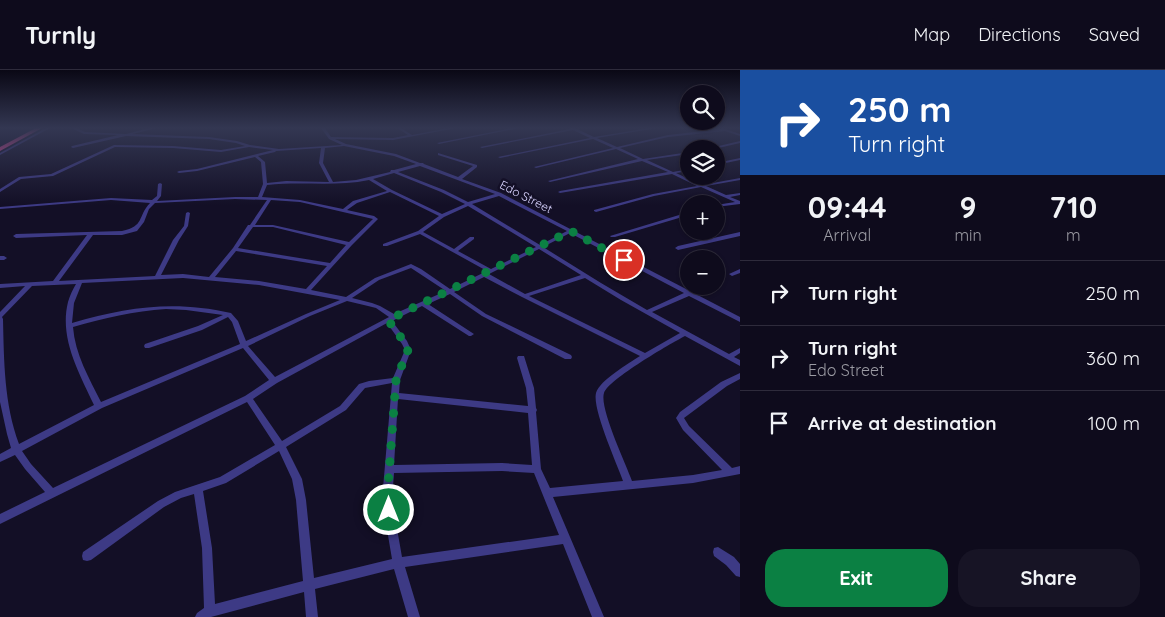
<!DOCTYPE html>
<html lang="en">
<head>
<meta charset="utf-8">
<style>
  :root { --surface:#0e0b1c; --page:#171425; --text:#f1f3f6; --muted:#9b9ba3; --line:#2e2b3b; --accent:#0b8043 }
  body { margin:0; font-family:Quicksand,sans-serif; background:var(--page); color:var(--text); height:100vh; display:flex; flex-direction:column; font-size:19px; white-space:nowrap }
  * { box-sizing:border-box; margin:0 }
  p { font-size:16px; color:var(--muted) }
  .icon { flex:none; width:28px; height:28px; fill:none; stroke:currentColor; stroke-width:2; stroke-linecap:round; stroke-linejoin:round }
  .map { position:relative; flex:1; overflow:hidden }
  .side { display:flex; flex-direction:column; background:var(--surface); width:425px }
  .side>* { flex:none }
  .guide { background:#1a4fa0; color:#fff; overflow:hidden }
  .fabs { position:absolute; left:680px; top:15px; display:grid; gap:10px }
  .fabs a { display:grid; place-items:center; width:45px; height:45px; border-radius:50%; background:var(--surface); box-shadow:0 1px 4px #0004,0 0 0 1px var(--line); font-size:25px }
  .pin { position:absolute; display:grid; place-items:center; width:42px; height:42px; color:#fff; margin:-21px; border:2px solid #fff; border-radius:50%; box-shadow:0 1px 5px #0007 }
  .me { position:absolute; width:55px; margin:-28px; rotate:0deg; stroke-linejoin:round; filter:drop-shadow(0 0 4px #0008) }
  .turn { display:flex; align-items:center; gap:18px; height:105px; padding:0 25px; font-size:22px }
  .turn .icon { width:65px; height:65px; stroke-width:2.5 }
  .turn b { display:block; font-size:35px; line-height:42px }
  .eta { display:flex; justify-content:space-evenly; align-items:center; height:85px; text-align:center }
  .eta b { font-size:30px; font-weight:700; line-height:35px }
  .button { display:flex; gap:10px; margin-top:auto; padding:10px 25px }
  .button a { flex:1; height:58px; border-radius:20px; background:var(--accent); color:#fff; font-size:20px; font-weight:700; line-height:58px; text-align:center }
  .button a+a { background:var(--page); color:var(--text) }
  ul { padding:0; list-style:none }
  li { display:flex; align-items:center; gap:15px; height:65px; padding:0 25px; border-top:1px solid var(--line) }
  li div { flex:1 }
  li b { display:block; font-size:19px }
  li em { font-style:normal }
  header { display:flex; align-items:center; gap:30px; box-sizing:border-box; height:70px; padding:0 25px; background:var(--surface); border-bottom:1px solid var(--line) }
  header strong { font-size:24px }
  nav { display:flex; gap:28px; margin-inline-start:auto; font-size:18px }
  main { display:flex; flex:1; min-height:0 }
  .map>svg:first-child { display:block }
  .lines { fill:none; stroke-linecap:round; stroke-linejoin:round }
  .minor { fill:#3d3a85; fill-rule:evenodd }
  .highway { fill:#ff4fa3; fill-rule:evenodd }
  .route { stroke:#0b8043; stroke-width:9; stroke-dasharray:0 16.2 }
  .labels { text-anchor:middle; stroke-width:5; stroke-linejoin:round; paint-order:stroke }
  .far-street-label { font-size:12px; fill:#d9d4ff; stroke:#130f26 }
</style>
</head>
<body>
<header>
<strong>Turnly</strong>
<nav><a>Map</a><a>Directions</a><a>Saved</a></nav>
</header>
<main>
<div class="map">
<svg width="740" height="547" viewBox="0 0 740 547">
  <rect width="100%" height="100%" fill="#130f26"/>
  <g class="lines">
    <!-- minor -->
    <path class="minor" d="M46 58H50L0 85V83Z
      M71 58H76L85 62 126 64 150 58H156L133 64 209 67 237 71 250 75 279 79 342 75 329 69 321 58H325L331 67 393 68 408 65 397 58H401L412 65 449 58H456L393 70 335 69 346 74 396 84 420 93H423L424 94 458 107 473 96 438 85V83L477 95V97L462 109 501 123 740 247V252L689 226 652 242 729 284 740 278V283L734 287 740 290V296L685 266C670 274 609 309 604 323 599 338 626 394 632 411L693 405 722 400 683 360 676 348 680 342 721 312 740 303V309L727 316 684 348 689 356 732 398 740 396V404L693 413 553 427 604 547H592L563 474 405 497 420 547H408L394 499 315 519 318 547H306L304 522 211 547H195L197 543 204 538 202 478 194 424 181 428 164 437 91 490 87 491 83 490 82 486 83 482 158 431 175 422 220 407 275 375 247 332 0 454V444L45 422 25 399 15 385 0 392V384L11 378 7 364 0 332V242L25 216 0 218V214L53 211 87 165 16 168 13 166 16 164 122 161C145 156 137 147 150 133L111 130 0 139V137L111 128 152 130 157 126 158 114 160 113 162 114 161 126 157 131 235 127H258L263 114 261 92 255 87 197 101 179 103 177 102 179 101 197 99 273 80 249 77 221 82 173 78 115 77 53 106 21 109 0 122V119L19 107 51 104 114 75 173 76 221 80 245 76 236 73 209 69 126 66 73 78 71 77 72 76 118 65 84 64ZM344 76 394 86 416 94 394 100H391L390 102 356 110 333 112 323 93 325 78ZM321 78 319 93 329 112 286 111 267 113 265 92 258 86 275 82 276 81ZM420 96 495 124 468 132 444 120 398 102ZM394 103 441 122 465 134 442 144 392 120 373 109ZM369 110 387 121 353 131 343 139 300 130 262 127 267 115C301 111 335 117 369 110ZM390 122 439 146 418 161 383 174V176H387L420 164 487 201 450 219 421 199 411 194 375 208 346 227 311 220 352 175 378 149 374 146 347 140 357 133ZM499 126 567 161 540 175 472 134ZM235 129 267 130 250 155H248L233 178 209 207 183 204 161 205 179 170 188 156 190 143 188 142 186 143 184 156 173 170 155 206 59 211 93 165H122L137 161 144 152 149 139 155 133ZM271 130 300 132 373 149 349 172 273 155H255ZM468 136 536 177 491 199 458 181 474 169V167H470L454 179 423 162 444 147ZM253 157H273L346 175 330 193 238 178ZM570 163 684 223 647 240 601 213 543 177ZM539 179 581 205 525 224 489 204ZM236 181 327 196 306 219 259 211 215 207ZM411 198 446 221 394 244 380 236 372 233 352 228 379 210ZM484 207 522 227 640 286C628 294 600 310 596 323 592 339 617 394 623 411L550 418 541 399 536 342 537 340 536 338 534 318 524 286H518L517 288 526 318 528 336 399 323 400 310 411 280 407 271 392 251 422 236 469 266H471L474 264 428 234 450 224 482 246 565 289H571L572 287 571 285 486 244 454 222ZM183 208 259 215 340 230 306 244 246 271 238 251 231 243C174 230 127 237 72 253L74 233 82 213ZM585 208 621 230 680 263 645 283 529 226ZM76 214C73 219 70 225 68 232 59 268 79 303 94 335L19 374C4 334 4 291 3 249L2 247 32 216ZM347 231 368 236 376 238 389 247 275 307 248 276 310 246ZM166 239 186 240 223 245 198 256 145 274 144 276 145 278H149L202 260 228 247 232 252 240 274 101 332C89 308 75 284 73 257 104 248 134 241 166 239ZM387 253 402 274 405 280 393 308 369 311 359 314 340 336 282 371 253 329 277 313ZM243 278 269 310 245 326 53 418 31 394 22 381 102 338ZM392 313 382 430 392 489 314 508 306 430 302 409 286 377 346 340 365 318ZM398 329 528 343 532 395 502 393 394 395ZM279 381 292 409 296 430 303 511 215 534 212 478 203 421 226 413ZM502 401 534 403 559 465 402 487 392 430 394 403Z
      M512 58H519L439 74 437 73Z
      M569 58H575L594 67 649 58H657L597 68 617 77 668 65 721 59 722 58 740 64V66L725 61 668 67 620 78 643 89 689 82V84L647 90 673 102 689 99V101L676 103 702 115 740 108V110L706 116 726 125 740 123V125L730 127 740 131V134L716 137V135L735 132 701 117 654 126 596 142 594 141V140L653 124 697 116 672 104 560 123 558 122 560 121 668 102 642 91 550 112 548 111 638 89 616 79 536 98 534 97 613 78 593 69 500 88 498 87 590 68 573 60 482 78 480 77 570 59Z
      M740 71V73L714 79H706Z
      M740 88V90L716 95V93Z
      M689 142V145L615 167H611L610 166Z
      M740 162V166L678 180 675 178 678 176Z
      M0 186H4L7 188 4 190H0Z
      M740 199V203L732 206 729 204Z
      M718 477 734 487 740 494V507L736 506 726 495 714 486 713 482 714 478Z"/>
    <!-- highway -->
    <path class="highway" d="M36 58H42L0 81V77Z"/>
  </g>
  <!-- sky -->
  <linearGradient id="sky" x2="0" y2="1"><stop stop-color="#0a0815"/><stop offset="0.43" stop-color="#333752"/><stop offset="1" stop-color="#333752" stop-opacity="0"/></linearGradient>
  <rect width="740" height="135" fill="url(#sky)"/>
  <g class="lines">
    <!-- route -->
    <path class="route" d="M389 440 387 430 396 310 408 280 405 273 388 250 571 161 624 190"/>
  </g>
  <g class="labels">
    <!-- far-street labels -->
    <g class="far-street-label">
      <text transform="translate(526 127) rotate(27)" y="4">Edo Street</text>
    </g>
  </g>
</svg>
<div class="fabs">
<a><svg class="icon" aria-label="search" viewBox="0 0 24 24"><circle cx="10" cy="10" r="6"/><path d="M15 15l6 6"/></svg></a>
<a><svg class="icon" aria-label="layers" viewBox="0 0 24 24"><path d="M12 4l9 5-9 5-9-5zM3 14l9 5 9-5"/></svg></a>
<a>+</a>
<a>−</a>
</div>
<div class="pin" style="left:624px;top:190px;background:#d93025"><svg class="icon" aria-label="arrive" viewBox="0 0 24 24"><path d="M6 21V4h12l-3 4 3 4H6"/></svg></div>
<svg class="me" style="left:389px;top:440px" viewBox="-20 -20 40 40"><circle r="17" fill="#0b8043" stroke="#fff" stroke-width="3"/><path d="M0-11L8 9 0 5-8 9z" fill="#fff"/></svg>
</div>
<section class="side">
<div class="guide">
<div class="turn"><svg class="icon" aria-label="right" viewBox="0 0 24 24"><path d="M7 20v-9h11M14 6l5 5-5 5"/></svg><div><b>250 m</b>Turn right</div></div>
</div>
<div class="eta">
<div><b>09:44</b><p>Arrival</p></div>
<div><b>9</b><p>min</p></div>
<div><b>710</b><p>m</p></div>
</div>
<ul>
<li><svg class="icon" aria-label="right" viewBox="0 0 24 24"><path d="M7 20v-9h11M14 6l5 5-5 5"/></svg><div><b>Turn right</b></div><em>250 m</em></li>
<li><svg class="icon" aria-label="right" viewBox="0 0 24 24"><path d="M7 20v-9h11M14 6l5 5-5 5"/></svg><div><b>Turn right</b><p>Edo Street</p></div><em>360 m</em></li>
<li><svg class="icon" aria-label="arrive" viewBox="0 0 24 24"><path d="M6 21V4h12l-3 4 3 4H6"/></svg><div><b>Arrive at destination</b></div><em>100 m</em></li>
</ul>
<div class="button"><a>Exit</a><a>Share</a></div>
</section>
</main>
</body>
</html>
